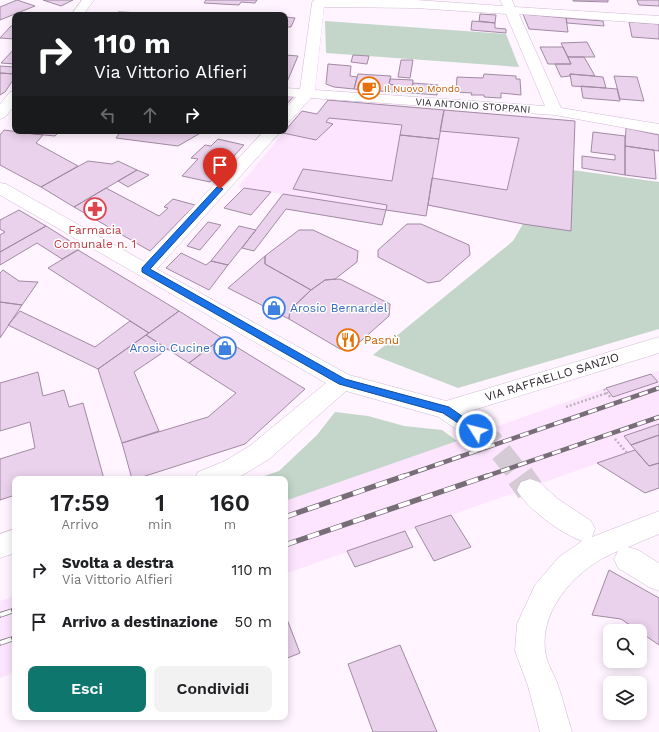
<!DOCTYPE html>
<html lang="it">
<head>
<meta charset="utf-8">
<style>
  :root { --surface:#fff; --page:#f2f2f2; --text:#202124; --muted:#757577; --accent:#0f766e }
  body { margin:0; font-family:"Work Sans",sans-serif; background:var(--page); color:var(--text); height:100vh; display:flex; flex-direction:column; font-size:15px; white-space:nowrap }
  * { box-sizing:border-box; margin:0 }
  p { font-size:13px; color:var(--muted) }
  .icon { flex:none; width:22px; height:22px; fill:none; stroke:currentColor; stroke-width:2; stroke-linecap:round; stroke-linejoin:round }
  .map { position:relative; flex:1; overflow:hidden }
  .side { position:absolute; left:12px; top:476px; width:276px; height:244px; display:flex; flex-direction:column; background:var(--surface); border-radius:8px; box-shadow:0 2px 10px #0003 }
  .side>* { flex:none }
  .banner { position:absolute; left:12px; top:12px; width:276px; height:122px; border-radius:8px; box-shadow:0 2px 10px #0003; background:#202124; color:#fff; overflow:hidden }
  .tools { position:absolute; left:603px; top:624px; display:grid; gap:8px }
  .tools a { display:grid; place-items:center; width:44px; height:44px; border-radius:8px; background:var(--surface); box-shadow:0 2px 10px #0003; font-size:20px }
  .pin { position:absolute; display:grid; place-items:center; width:34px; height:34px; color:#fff; margin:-41px -17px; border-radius:50% 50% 50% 0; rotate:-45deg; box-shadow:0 0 4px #0007 }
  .pin .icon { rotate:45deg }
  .me { position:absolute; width:44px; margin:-22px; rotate:306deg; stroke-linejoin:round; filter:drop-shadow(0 0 3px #0008) }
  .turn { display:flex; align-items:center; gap:14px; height:84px; padding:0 16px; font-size:18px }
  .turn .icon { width:52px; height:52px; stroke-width:2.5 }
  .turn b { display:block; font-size:28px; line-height:34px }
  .lanes { display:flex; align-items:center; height:38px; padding:0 16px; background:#0003; justify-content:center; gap:20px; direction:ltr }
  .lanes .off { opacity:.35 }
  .eta { display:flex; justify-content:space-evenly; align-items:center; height:68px; text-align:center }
  .eta b { font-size:24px; font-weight:600; line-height:28px }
  .action { display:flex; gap:8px; margin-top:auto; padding:8px 16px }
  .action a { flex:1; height:46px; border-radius:8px; background:var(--accent); color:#fff; font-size:16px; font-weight:600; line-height:46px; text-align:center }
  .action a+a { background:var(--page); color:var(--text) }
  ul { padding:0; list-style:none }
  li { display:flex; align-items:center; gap:12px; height:52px; padding:0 16px }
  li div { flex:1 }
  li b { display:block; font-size:15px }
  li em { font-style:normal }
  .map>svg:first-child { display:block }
  .built { fill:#fde5ff }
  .green { fill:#c3d6c9 }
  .building { fill:#ead1ec; stroke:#a18aa2 }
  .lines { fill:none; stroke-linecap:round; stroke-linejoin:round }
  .minor-tunnel-far1 { stroke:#d5cbd5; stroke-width:22; stroke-dasharray:22 11; stroke-linecap:butt }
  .minor-tunnel { stroke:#d5cbd5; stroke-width:28; stroke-dasharray:28 14; stroke-linecap:butt }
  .minor-casing { stroke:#d1b9d3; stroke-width:1 }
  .path { stroke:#bdb3bd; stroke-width:2.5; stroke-dasharray:2 2; stroke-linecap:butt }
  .minor { fill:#fff; fill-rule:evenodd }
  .rail-far1-casing { stroke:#776e77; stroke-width:4.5 }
  .rail-casing { stroke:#776e77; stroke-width:5.5 }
  .rail-far1 { stroke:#fff; stroke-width:3; stroke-dasharray:9; stroke-linecap:butt }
  .rail { stroke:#fff; stroke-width:4; stroke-dasharray:12; stroke-linecap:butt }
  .route { fill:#1a73e8; stroke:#114b97 }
  .labels { text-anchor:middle; stroke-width:3; stroke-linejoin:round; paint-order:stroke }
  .far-food-label { font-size:10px; fill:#c56008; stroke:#fff; text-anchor:start }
  .far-street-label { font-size:10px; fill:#2e252e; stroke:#fff }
  .health-label { font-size:12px; fill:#be3a42; stroke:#fff }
  .shop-label { font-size:12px; fill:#366cbe; stroke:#fff; text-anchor:start }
  .food-label { font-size:12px; fill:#c56008; stroke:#fff; text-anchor:start }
  .street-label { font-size:12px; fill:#2e252e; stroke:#fff }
</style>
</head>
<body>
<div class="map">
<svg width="659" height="732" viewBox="0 0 659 732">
  <rect width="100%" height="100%" fill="#fff4ff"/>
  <!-- built -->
  <path class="built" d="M328 100 575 121 571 231 523 224 428 206 426 216 238 187 302 111 317 114Z
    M659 371V435L635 450 285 574V501L606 388Z
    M15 596V672L0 678V601Z"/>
  <!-- green -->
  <path class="green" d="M325 21 506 34 519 67 326 53Z
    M572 170 659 182V329L458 388 373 355 513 241 523 224 570 230Z
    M335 412 368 416 404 426 442 430 457 441 285 501V479H255L279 471 317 435Z"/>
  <!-- building -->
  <path class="building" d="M17 0 35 6 0 20V7Z
    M43 0H73L61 6Z
    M206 0H257L255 3 241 2 239 5 204 3Z
    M573 0H608V2L573 1Z
    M637 0H659V6L639 5Z
    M118 12 146 13 145 15H116Z
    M480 14 496 15 495 23 479 21Z
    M523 14 566 18 568 32 529 29Z
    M285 17 295 18 291 27H285Z
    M566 18 603 21 604 26 567 23Z
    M472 21 495 23V28L506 29V33L471 30Z
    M629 22 659 24V39L632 37Z
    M11 26H15V39L0 38Z
    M587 42 595 57H568L561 43Z
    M540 47H563L571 64H548Z
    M15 48V64L1 63Z
    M285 55 298 56 287 82 285 81Z
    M353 55 369 56 367 64 351 62Z
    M568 57H584L595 76 570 74V76L561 77 555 64H571Z
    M401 60H413L410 78 398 77Z
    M328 64 351 66 350 76 357 77 354 89 334 87 326 84Z
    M0 66 15 67V74L0 73Z
    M0 73 15 74V77L5 92 0 95Z
    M358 74 391 76 389 84 394 85 393 92 354 89Z
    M484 74 516 76V79H520L521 95 501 93V98L484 97V95H471L472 93 456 92 457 77 483 78Z
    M570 74 603 77 606 88 572 86Z
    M614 76 637 77 644 101 620 99Z
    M390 79 413 80 412 93 393 92 394 85 389 84Z
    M413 83 438 85 437 95 412 93Z
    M581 86 617 89 620 101 583 98Z
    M285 96H294L285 106Z
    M328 100 444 110 439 139 400 135 402 125 329 118 326 122 333 124 316 140 283 133 302 111 317 114Z
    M444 110 575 121 571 231 523 224 428 205 432 178 507 190 519 138 440 131Z
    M626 128 659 135V151L625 146Z
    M4 130 43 135 36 143 78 166 41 187 0 165V135Z
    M26 131H60L55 136 24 133Z
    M121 131H204L178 146 116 138Z
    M593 132 625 136V175L582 168V156L615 160V155L591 152Z
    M400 135 439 139 426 216 386 210 387 205 293 189 303 169 392 181Z
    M218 139 244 145 210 182 182 176 198 159 191 158 205 145 211 146Z
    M625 146 654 150 656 179 625 175Z
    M88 161 112 164 118 161 137 170 74 207 41 187Z
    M137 170 149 175 128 187 118 181Z
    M106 188 159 216 168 208 164 207 173 199 195 205 150 251 74 207Z
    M244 188 271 192 251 215 224 208Z
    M283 194 386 210 382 225 286 209 254 251 242 248Z
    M19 210 46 226 0 252V235L5 232 0 229V220Z
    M208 222 221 225 200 250 187 246Z
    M407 224H421L469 245 470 255 440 281 428 283 378 257V250Z
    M46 226 81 248 62 259 37 243 0 265V252Z
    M239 226 256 230 228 265 211 261Z
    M299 230H313L358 251 357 262 335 279 325 280 311 290 265 264V256Z
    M78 250 179 311 149 333 48 268Z
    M181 253 206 265 211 261 228 265 209 290 166 268Z
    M265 256V264L311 290 290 310 289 319 228 288Z
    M3 270 19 281 38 282 22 305 0 302V273Z
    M340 279 390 304 389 316 354 347 340 349 289 319 290 310 311 290 325 280Z
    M0 302 22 305 0 338Z
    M20 311 95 347 130 321 149 333 98 369 8 325Z
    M179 311 222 338 189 363 146 335Z
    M146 335 168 349 134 372 159 431 122 443 98 369Z
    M222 338 305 389 245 444 136 479H132L122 443 208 417 236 393 189 363Z
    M38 372 43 396 64 390 69 407 83 403 104 479H15V495L0 500V459L35 448 30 422 0 431V383Z
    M651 374 658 382 613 397 606 388Z
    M659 424V435L631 445 624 436Z
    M659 435V463L649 466 631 445Z
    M635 450 649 466 659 463V488L645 493 597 463Z
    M451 515 471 547 434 561 415 527Z
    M405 531 413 547 355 567 347 551Z
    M609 570 659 598V645L621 619 592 615Z
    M285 614 300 653 285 659Z
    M400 645 437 732H373L348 664Z"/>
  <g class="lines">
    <!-- minor-tunnel-far1 -->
    <path class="minor-tunnel-far1" d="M476 431 492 441 521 477"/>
    <!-- minor-tunnel -->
    <path class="minor-tunnel" d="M520 476 530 490"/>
    <!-- minor casing -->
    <g class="minor-casing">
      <path id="minor" d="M82 0H94L83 15H71Z
        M314 0H416L503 6 500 0H512L515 7 659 16V24L519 14 561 108 659 124V134L555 115 311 98 290 121 285 123V109L296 97 285 96V88L300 89 312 3ZM324 7 416 8 506 14 545 106 315 90Z
        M15 91V105L5 117 0 119V104L10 92Z
        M264 131H281L157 269 349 375 446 401 659 337V353L467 412 484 424 488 431 484 438 476 440 468 438 439 417 346 391 269 459 243 475 234 479H194L198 472 225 461 251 445 326 383 0 195V183L6 184 143 261Z
        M530 479 539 482 558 499 591 521 595 529 592 537 659 511V534L628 547 638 550 659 563V591L649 587 618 568 614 559 618 551C580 566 540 606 545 650 546 662 554 674 558 685 563 700 567 716 572 732H540L528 686 515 651 517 624 535 585 559 557 582 541C562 534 527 509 517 490L521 482Z
        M15 529V553L0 558V534Z"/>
    </g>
    <!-- path -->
    <path class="path" d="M604 389 611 398
      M566 407 607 393
      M615 439 627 453"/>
    <!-- minor -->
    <use href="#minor" class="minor"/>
    <!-- rail-far1 casing -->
    <g class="rail-far1-casing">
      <path id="rail-far1" d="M401 477 659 388
        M484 477 659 417"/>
    </g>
    <!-- rail casing -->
    <g class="rail-casing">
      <path id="rail" d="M285 517 404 476
        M285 545 487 476
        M0 615 15 610
        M0 643 15 638"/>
    </g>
    <!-- rail-far1 -->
    <use href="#rail-far1" class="rail-far1"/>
    <!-- rail -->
    <use href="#rail" class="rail"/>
  </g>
  <!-- route -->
  <path class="route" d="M217 187H220L223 189 150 269 345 379 449 407 479 428 481 431 479 433H473L443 413 339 384 142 272V268Z"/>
  <!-- icons -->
  <defs>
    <g id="cafe-ring" transform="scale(1.15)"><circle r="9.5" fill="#fff" stroke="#e8710a" stroke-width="1.5"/><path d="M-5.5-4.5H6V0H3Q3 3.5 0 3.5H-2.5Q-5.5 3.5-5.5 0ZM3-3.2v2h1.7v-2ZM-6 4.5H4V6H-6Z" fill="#e8710a"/></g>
    <g id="pharmacy-ring" transform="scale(1.15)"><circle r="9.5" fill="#fff" stroke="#e0444e" stroke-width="1.5"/><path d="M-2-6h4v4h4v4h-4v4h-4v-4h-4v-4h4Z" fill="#e0444e"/></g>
    <g id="shop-ring" transform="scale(1.15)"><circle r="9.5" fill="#fff" stroke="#3f7fe0" stroke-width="1.5"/><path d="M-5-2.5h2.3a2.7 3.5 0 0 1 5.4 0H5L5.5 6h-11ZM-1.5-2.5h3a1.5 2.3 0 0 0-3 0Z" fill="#3f7fe0"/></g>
    <g id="restaurant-ring" transform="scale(1.15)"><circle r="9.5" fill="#fff" stroke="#e8710a" stroke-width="1.5"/><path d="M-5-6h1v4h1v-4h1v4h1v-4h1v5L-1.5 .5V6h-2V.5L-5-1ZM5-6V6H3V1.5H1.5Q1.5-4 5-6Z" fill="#e8710a"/></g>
  </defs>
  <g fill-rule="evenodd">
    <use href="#cafe-ring" x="369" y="88"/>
    <use href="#pharmacy-ring" x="95" y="209"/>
    <use href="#shop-ring" x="274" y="308"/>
    <use href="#restaurant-ring" x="348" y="340"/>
    <use href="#shop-ring" x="225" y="348"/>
  </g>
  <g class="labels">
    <!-- far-food labels -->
    <g class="far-food-label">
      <text x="384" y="92">Il Nuovo Mondo</text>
    </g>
    <!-- far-street labels -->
    <g class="far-street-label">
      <text transform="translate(473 105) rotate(4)" y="4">VIA ANTONIO STOPPANI</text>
    </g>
    <!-- health labels -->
    <g class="health-label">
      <text x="95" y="234">Farmacia<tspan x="95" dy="14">Comunale n. 1</tspan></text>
    </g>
    <!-- shop labels -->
    <g class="shop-label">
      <text x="290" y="312">Arosio Bernardel</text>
      <text x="210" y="352" text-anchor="end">Arosio Cucine</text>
    </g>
    <!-- food labels -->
    <g class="food-label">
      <text x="364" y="344">Pasnù</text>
    </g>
    <!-- street labels -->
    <g class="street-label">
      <text transform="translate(552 377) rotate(-17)" y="4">VIA RAFFAELLO SANZIO</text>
    </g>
  </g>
</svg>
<div class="tools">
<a><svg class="icon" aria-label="search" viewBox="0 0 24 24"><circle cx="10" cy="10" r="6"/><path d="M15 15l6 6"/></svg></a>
<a><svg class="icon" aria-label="layers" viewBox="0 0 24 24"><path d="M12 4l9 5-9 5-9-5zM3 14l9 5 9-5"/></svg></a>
</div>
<div class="pin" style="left:220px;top:189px;background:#d93025"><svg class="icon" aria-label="arrive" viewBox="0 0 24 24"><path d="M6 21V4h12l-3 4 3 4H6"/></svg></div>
<svg class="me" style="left:476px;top:431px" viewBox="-20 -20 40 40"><circle r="17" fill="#1a73e8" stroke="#fff" stroke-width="3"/><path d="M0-11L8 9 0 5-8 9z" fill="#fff"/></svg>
<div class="banner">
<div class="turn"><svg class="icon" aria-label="right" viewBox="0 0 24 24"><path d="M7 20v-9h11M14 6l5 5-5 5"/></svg><div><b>110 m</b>Via Vittorio Alfieri</div></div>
<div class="lanes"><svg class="icon off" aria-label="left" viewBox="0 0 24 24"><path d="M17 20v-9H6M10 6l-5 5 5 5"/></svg><svg class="icon off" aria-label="ahead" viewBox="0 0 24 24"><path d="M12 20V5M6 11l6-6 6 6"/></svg><svg class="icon" aria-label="right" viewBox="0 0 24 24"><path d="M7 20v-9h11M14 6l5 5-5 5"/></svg></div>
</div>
<section class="side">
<div class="eta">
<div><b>17:59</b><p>Arrivo</p></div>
<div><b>1</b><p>min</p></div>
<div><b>160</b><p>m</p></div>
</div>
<ul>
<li><svg class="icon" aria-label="right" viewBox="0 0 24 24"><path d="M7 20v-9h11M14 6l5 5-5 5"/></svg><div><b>Svolta a destra</b><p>Via Vittorio Alfieri</p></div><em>110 m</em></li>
<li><svg class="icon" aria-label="arrive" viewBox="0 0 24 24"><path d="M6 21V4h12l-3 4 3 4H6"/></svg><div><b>Arrivo a destinazione</b></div><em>50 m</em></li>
</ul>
<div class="action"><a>Esci</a><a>Condividi</a></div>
</section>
</div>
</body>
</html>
